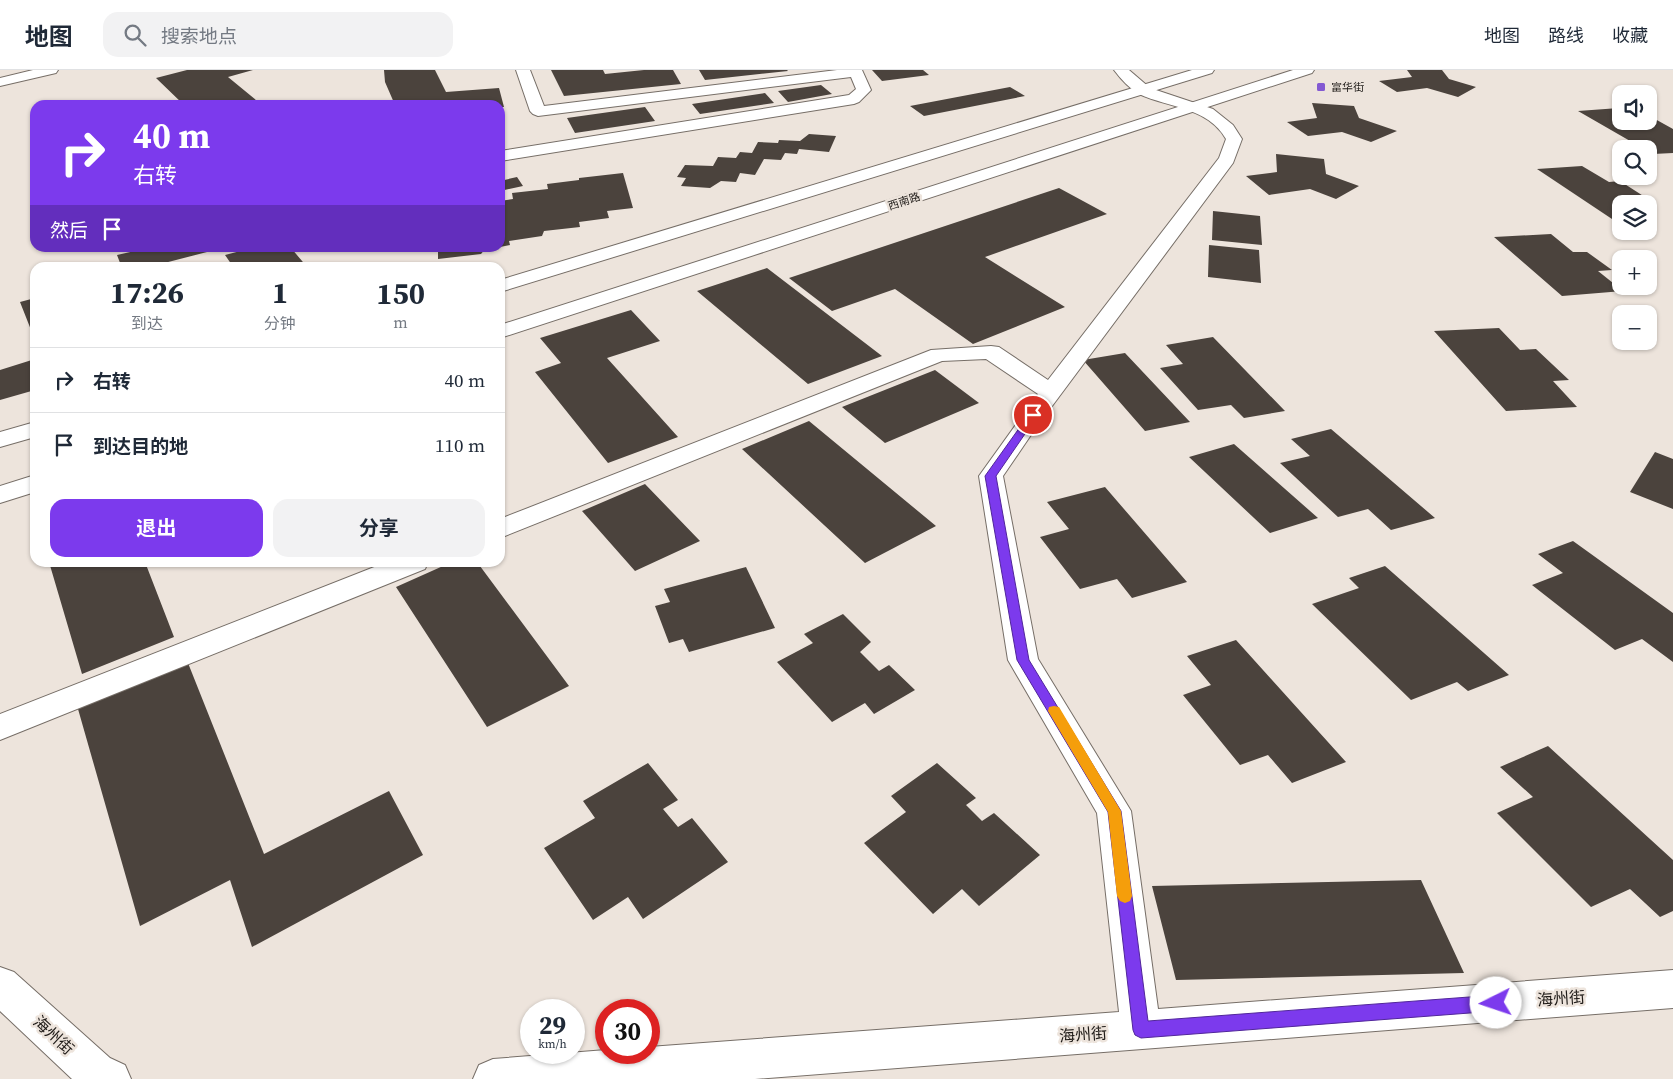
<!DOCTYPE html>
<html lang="zh">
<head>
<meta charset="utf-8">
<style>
  :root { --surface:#fff; --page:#f2f2f3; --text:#1f2937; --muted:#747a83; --line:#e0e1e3; --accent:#7c3aed }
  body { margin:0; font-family:"Source Serif 4","Noto Sans SC",serif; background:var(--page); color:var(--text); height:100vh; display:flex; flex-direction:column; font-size:19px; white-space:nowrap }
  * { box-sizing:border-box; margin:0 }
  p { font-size:16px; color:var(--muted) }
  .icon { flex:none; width:28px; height:28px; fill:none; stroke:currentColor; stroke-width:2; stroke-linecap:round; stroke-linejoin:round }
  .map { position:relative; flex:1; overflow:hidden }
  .panel { position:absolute; left:30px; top:192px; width:475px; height:305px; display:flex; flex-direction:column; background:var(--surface); border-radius:15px; box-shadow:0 1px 4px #0004 }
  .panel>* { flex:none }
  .guide { position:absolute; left:30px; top:30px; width:475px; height:152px; border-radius:15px; box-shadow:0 1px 4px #0004; background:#7c3aed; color:#fff; overflow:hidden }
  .tools { position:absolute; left:1612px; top:15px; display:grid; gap:10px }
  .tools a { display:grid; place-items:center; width:45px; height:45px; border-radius:10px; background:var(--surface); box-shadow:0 1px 4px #0004; font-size:25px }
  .speed { position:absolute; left:520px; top:929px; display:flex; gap:10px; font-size:25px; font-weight:700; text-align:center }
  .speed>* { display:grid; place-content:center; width:65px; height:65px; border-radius:50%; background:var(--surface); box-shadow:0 1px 4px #0004; line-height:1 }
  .speed small { font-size:12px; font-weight:400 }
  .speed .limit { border:8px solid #d22; background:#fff; color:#111 }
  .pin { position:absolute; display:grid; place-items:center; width:42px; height:42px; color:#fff; margin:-21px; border:2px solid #fff; border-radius:50%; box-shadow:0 1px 5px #0007 }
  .me { position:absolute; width:55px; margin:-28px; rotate:266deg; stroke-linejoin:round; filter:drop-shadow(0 0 4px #0008) }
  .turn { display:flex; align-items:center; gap:18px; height:105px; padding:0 20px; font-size:22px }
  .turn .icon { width:65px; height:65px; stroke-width:2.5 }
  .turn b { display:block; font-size:35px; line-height:42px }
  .then { display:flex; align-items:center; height:48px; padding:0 20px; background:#0003; gap:10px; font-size:19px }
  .eta { display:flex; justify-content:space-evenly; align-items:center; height:85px; text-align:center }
  .eta b { font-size:30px; font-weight:700; line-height:35px }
  .primary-button { display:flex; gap:10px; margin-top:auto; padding:10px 20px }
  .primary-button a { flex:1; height:58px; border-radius:15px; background:var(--accent); color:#fff; font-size:20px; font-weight:700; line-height:58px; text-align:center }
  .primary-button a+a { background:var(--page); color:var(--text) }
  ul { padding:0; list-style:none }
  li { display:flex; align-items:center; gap:15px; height:65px; padding:0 20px; border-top:1px solid var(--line) }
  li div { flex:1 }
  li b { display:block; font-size:19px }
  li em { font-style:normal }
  header { display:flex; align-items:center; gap:30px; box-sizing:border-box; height:70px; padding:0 25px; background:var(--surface); border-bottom:1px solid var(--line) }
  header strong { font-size:24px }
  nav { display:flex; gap:28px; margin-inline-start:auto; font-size:18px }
  .search { width:350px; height:45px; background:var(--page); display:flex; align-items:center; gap:12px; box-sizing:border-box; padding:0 18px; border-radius:15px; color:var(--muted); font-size:19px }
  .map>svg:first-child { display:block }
  .building { fill:#4b433d }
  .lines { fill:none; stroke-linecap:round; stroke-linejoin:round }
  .minor-casing { stroke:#766e67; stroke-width:2 }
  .major-casing { stroke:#766e67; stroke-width:2 }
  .minor { fill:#fff; fill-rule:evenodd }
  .major { fill:#fff; fill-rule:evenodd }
  .route { fill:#7c3aed; stroke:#51269a }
  .slow { fill:#f59e0b }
  .poi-dot { fill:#8359d2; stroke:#ede4dc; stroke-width:2 }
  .labels { text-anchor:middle; stroke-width:5; stroke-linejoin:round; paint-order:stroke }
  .far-poi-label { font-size:11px; fill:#1e1a17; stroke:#ede4dc; text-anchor:start }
  .far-street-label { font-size:11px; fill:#1e1a17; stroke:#ede4dc }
  .near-street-label { font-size:16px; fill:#1e1a17; stroke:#ede4dc }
</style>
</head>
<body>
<header>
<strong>地图</strong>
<div class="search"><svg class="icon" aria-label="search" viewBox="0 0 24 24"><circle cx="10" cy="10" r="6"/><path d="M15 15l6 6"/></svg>搜索地点</div>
<nav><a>地图</a><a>路线</a><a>收藏</a></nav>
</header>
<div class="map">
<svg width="1673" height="1009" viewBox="0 0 1673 1009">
  <rect width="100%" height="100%" fill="#ede4dc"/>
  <!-- building -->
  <path class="building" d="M187 0H253L228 7 262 35H184L156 8Z
    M384 0H435L446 22 499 18 504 37H500V35H395L385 12Z
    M551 0H603L605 4 644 0H673L681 14 564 26Z
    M699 0H787L788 1 705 10Z
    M872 0H923L929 5 882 11Z
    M1407 0H1442L1449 9 1476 17 1458 27 1427 18 1397 22 1379 11 1412 7Z
    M821 15 832 24 788 32 778 21Z
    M1010 17 1025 26 924 46 910 36Z
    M765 23 774 33 700 44 692 34Z
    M1312 33 1354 36 1359 48 1397 61 1371 72 1342 62 1308 66 1287 52 1317 48Z
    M645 37 655 51 575 63 567 48Z
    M1619 38 1621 39V51L1655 49 1673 59V83L1653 84 1649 82V79H1644L1578 41Z
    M809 64 836 66 829 82 799 79 797 84 785 83 781 90 764 89 755 105 740 103 736 112 721 111 710 118 681 116 686 108 677 107 685 95 713 96 718 87 736 88 740 82 752 83 758 72 778 73 779 70 800 71Z
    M1276 84 1324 89 1326 104 1359 116 1336 129 1310 119 1269 125 1246 106 1277 102Z
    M1582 96 1609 112 1620 111 1648 129 1633 130 1638 134H1621V148L1612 149 1537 99Z
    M623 103 633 138 607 141 609 148 579 152 580 157 544 161 542 166 509 171 510 175 500 177V131L513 129 512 123 548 119 547 114 579 110V108Z
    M517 107 523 116 500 121V111Z
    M1059 118 1107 144 985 187 1065 237 973 274 895 219 832 241 789 208Z
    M1213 141 1260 146 1262 175 1212 170Z
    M1551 164 1573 182H1587L1612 200 1598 201 1623 221 1562 226 1494 167Z
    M1209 175 1259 180 1261 213 1208 207Z
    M148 178H205L207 182 145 198H122L117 185Z
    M252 178H291L308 198H234L225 185Z
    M438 178H486L481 184 438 189Z
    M767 198 882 286 808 314 697 221Z
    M35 228V270L20 232Z
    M631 240 660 271 607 288 678 367 608 393 535 302 561 293 540 268Z
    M1499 258 1520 280 1536 279 1569 310 1553 311 1577 337 1506 341 1434 261Z
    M1213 267 1285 341 1244 348 1231 335 1198 340 1160 298 1183 294 1166 275Z
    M1125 283 1190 352 1145 361 1083 290Z
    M35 289V320L0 330V300Z
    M935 300 979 333 885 373 842 337Z
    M809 351 936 456 865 493 742 379Z
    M1331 359 1435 448 1391 460 1368 439 1338 447 1280 393 1310 386 1291 369Z
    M1234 374 1318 448 1270 463 1189 387Z
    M1655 382 1673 389V439L1630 422Z
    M645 414 700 471 635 501 582 441Z
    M1105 417 1187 512 1132 528 1117 509 1080 519 1040 467 1069 459 1047 432Z
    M1573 471 1673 543V592L1642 569 1615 580 1532 515 1563 503 1538 484Z
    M49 492H145L174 567 82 604Z
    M452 492H477L569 616 487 657 396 517Z
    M1385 496 1509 605 1468 621 1457 612 1411 630 1312 534 1359 518 1349 508Z
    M746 497 775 558 689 582 683 569 669 573 655 536 670 532 664 519Z
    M843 544 871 572 860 582 879 601 889 595 915 620 874 644 865 633 832 652 777 592 813 573 804 564Z
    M1236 570 1346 692 1292 713 1268 685 1240 695 1183 625 1211 615 1187 586Z
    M188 593 264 784 389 721 423 785 252 877 230 810 140 856 78 639Z
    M1548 676 1673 790V841L1660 847 1630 819 1591 837 1497 743 1533 727 1500 697Z
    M648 693 678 730 663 739 678 757 692 748 728 792 643 849 628 827 593 850 544 778 595 748 583 731Z
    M937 693 976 728 966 735 982 751 994 743 1040 785 979 836 962 819 933 844 864 773 906 742 891 726Z
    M1421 810 1464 903 1176 910 1152 816Z"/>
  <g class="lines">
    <!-- minor casing -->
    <g class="minor-casing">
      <path id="minor" d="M33 0H58L56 3 0 16V8Z
        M516 0H530L544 36 837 0H862L871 20 859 32 854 34 500 91V81L849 25 856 19 851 7 538 46 533 44 530 41Z
        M1114 0H1129L1150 18 1213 39 1233 55 1242 69 1233 93 1035 359 1003 406 1038 589 1131 741 1158 939 1673 900V938L755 1009H473L479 995 493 989 606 980V982H649V977L1119 942 1097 743 1008 590 979 406 1038 324 986 289 942 291 500 468V449L931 280 991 276 999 277 1048 310 1219 88 1226 69C1208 37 1169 38 1139 24 1130 19 1120 8 1114 0Z
        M387 492H428L425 499 0 670V644Z
        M0 897 14 902 110 988 125 995 131 1009H72L0 941Z"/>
    </g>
    <!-- major casing -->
    <g class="major-casing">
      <path id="major" d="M1192 0H1214L1212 3 500 222V210Z
        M1293 0H1314L1312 3 500 268V255Z
        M35 352V367L0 377V362Z
        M35 405V422L0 433V416Z"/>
    </g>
    <!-- minor -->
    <use href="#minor" class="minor"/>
    <!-- major -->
    <use href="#major" class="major"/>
  </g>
  <!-- route -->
  <path class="route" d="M1033 342 1038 345 996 406 1029 590 1121 741 1148 951 1496 925 1501 927 1504 933 1501 938 1496 941 1141 968 1135 965 1133 960 1108 742 1017 590 985 406 1030 343Z"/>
  <!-- slow -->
  <path class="slow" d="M1054 636 1059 637 1121 741 1132 826 1130 831 1125 833 1120 831 1117 826 1108 742 1048 641 1049 637Z"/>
  <!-- markers -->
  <rect class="poi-dot" x="1316" y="12" width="10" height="10" rx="2.5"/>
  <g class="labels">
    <!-- far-poi labels -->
    <g class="far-poi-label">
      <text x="1331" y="21">富华街</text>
    </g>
    <!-- far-street labels -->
    <g class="far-street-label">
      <text transform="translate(904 131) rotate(-18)" y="4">西南路</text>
    </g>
    <!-- near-street labels -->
    <g class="near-street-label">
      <text transform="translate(1561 928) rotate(-4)" y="6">海州街</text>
      <text transform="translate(1083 964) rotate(-4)" y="6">海州街</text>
      <text transform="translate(54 965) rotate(43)" y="6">海州街</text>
    </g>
  </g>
</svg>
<div class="tools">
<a><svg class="icon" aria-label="sound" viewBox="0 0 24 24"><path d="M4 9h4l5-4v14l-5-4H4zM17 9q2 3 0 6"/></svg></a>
<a><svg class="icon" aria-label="search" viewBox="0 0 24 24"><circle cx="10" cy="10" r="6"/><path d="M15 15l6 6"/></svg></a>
<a><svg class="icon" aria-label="layers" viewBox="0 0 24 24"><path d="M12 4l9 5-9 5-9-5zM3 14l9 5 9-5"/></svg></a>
<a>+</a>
<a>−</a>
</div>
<div class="speed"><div>29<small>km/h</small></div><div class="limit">30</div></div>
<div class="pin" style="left:1033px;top:345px;background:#d93025"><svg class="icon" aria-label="arrive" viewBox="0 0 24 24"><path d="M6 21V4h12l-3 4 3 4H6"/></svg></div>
<svg class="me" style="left:1496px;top:933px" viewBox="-20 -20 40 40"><circle r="19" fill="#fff"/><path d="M0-13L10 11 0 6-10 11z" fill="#7c3aed"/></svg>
<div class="guide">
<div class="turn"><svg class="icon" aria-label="right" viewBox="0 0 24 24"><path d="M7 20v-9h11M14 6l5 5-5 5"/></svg><div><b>40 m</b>右转</div></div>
<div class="then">然后<svg class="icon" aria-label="arrive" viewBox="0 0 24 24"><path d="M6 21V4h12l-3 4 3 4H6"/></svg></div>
</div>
<section class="panel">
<div class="eta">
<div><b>17:26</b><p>到达</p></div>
<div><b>1</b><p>分钟</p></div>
<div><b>150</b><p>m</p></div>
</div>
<ul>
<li><svg class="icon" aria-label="right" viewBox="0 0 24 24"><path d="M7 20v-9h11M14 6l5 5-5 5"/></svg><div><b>右转</b></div><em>40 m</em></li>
<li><svg class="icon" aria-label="arrive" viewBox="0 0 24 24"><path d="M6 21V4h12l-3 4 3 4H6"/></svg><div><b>到达目的地</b></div><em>110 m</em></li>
</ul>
<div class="primary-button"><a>退出</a><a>分享</a></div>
</section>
</div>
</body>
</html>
